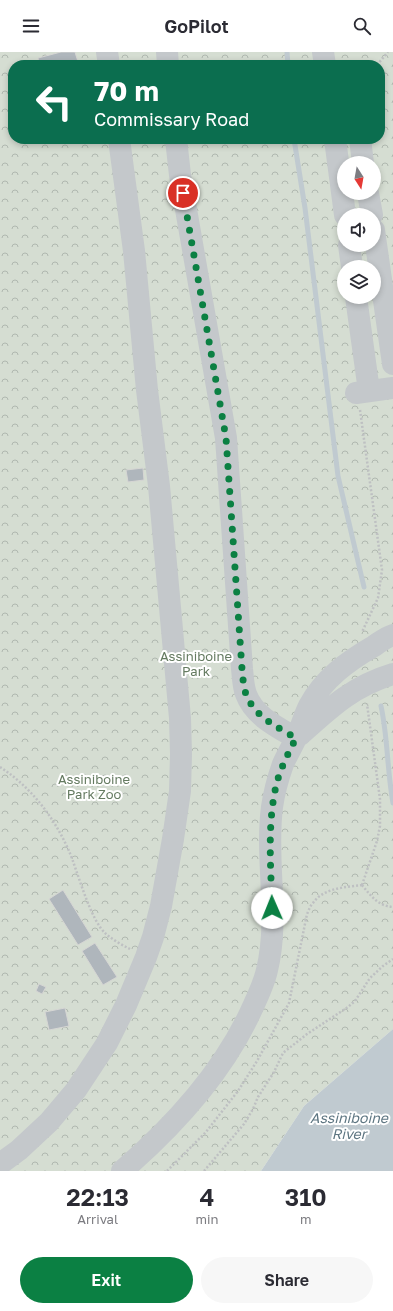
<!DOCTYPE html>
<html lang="en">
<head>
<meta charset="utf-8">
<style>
  :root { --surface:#fff; --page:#f7f7f7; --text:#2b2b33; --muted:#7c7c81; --accent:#0b8043 }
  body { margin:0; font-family:"Golos Text",sans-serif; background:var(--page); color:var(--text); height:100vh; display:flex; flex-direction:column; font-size:15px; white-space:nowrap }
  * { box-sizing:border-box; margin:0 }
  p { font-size:13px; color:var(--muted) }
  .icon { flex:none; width:22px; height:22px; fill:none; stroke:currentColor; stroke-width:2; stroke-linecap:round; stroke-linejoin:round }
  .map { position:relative; height:1119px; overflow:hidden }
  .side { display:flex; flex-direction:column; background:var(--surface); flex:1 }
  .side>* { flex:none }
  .guide { position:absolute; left:8px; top:8px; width:377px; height:84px; border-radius:16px; box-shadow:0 2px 6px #0003; background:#0b6e4f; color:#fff; overflow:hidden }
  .needle { width:26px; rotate:169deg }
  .buttons { position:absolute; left:337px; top:104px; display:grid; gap:8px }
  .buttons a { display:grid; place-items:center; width:44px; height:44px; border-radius:50%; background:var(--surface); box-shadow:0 2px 6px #0003; font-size:20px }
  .pin { position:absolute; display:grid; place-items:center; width:34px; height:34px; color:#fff; margin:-17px; border:2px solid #fff; border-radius:50%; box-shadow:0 1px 4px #0007 }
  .me { position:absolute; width:44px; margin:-22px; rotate:359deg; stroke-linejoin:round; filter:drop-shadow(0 0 3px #0008) }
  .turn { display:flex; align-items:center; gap:14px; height:84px; padding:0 20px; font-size:18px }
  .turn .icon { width:52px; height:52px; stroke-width:2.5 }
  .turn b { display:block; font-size:28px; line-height:34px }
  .eta { display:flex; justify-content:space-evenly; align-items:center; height:68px; text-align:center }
  .eta b { font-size:24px; font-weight:600; line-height:28px }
  .action { display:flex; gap:8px; margin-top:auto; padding:8px 20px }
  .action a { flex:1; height:46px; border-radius:24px; background:var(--accent); color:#fff; font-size:16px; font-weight:600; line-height:46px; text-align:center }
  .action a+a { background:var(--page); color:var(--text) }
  header { display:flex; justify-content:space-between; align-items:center; height:52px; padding:0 20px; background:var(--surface); font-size:18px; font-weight:600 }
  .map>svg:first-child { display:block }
  .park { fill:url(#park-crowns); fill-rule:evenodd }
  .water { fill:#c0cad0 }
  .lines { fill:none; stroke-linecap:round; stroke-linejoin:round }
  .stream { stroke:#c0cad0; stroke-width:5 }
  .building { fill:#afb6bc; stroke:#d6d6d4 }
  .path { stroke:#bec0c2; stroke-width:2.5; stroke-dasharray:2 2; stroke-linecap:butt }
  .minor { stroke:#c4c8cb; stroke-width:22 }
  .route { stroke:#0b8043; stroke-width:7; stroke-dasharray:0 12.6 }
  .labels { text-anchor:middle; stroke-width:4; stroke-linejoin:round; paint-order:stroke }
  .park-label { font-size:13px; fill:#657b61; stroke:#fff }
  .water-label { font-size:14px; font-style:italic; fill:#5e7682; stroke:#fff }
</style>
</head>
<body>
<header><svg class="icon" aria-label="menu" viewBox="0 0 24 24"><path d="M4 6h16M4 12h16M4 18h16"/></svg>GoPilot<svg class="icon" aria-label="search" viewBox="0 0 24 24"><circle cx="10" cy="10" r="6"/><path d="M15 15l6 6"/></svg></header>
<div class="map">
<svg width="393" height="1119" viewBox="0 0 393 1119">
  <defs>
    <pattern id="park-crowns" width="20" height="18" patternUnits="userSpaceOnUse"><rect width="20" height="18" fill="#d5ddd2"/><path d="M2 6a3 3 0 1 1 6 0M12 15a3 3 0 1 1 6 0" fill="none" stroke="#b0b8b0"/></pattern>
  </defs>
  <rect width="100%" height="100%" fill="#f5f5f1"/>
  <!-- park -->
  <path class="park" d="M0 0H393V977L304 1054 261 1119H0ZM13 13H380V87H13ZM344 111H374V141H344ZM344 163H374V193H344ZM344 215H374V245H344Z"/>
  <!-- water -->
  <path class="water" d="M393 977V1119H261L304 1054Z"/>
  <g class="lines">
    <!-- stream -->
    <path class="stream" d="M287 0 288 13
      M294 87 305 156 338 424 364 535
      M381 654C388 686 387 719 393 751"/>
  </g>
  <!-- building -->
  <path class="building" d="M61 0H75L79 13H39L38 6Z
    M143 416 144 428 128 430 126 418Z
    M63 838 92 885 78 893 49 847Z
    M95 891 117 925 103 933 82 899Z
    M39 932 46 935 42 942 36 939Z
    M65 956 69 974 49 978 45 960Z"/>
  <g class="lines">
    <!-- path -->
    <path class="path" d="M377 13 388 0
      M360 358 382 518 378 546 362 580
      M0 715C31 735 54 765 69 799 78 820 90 868 106 882 113 888 122 893 130 897
      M362 833 377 789 380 774V747L367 652
      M362 833C371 844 378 854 393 855
      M167 1119 206 1080 238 1039 257 1009 289 951 307 862C309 858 310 854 313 851 323 836 346 835 362 833
      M204 1119 244 1072 253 1057 258 1045 274 1020 283 1001 307 982 348 955 355 949 370 926 383 914 393 907"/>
    <!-- minor -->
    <path class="minor" d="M107 0 109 13
      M167 0 168 13
      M323 0 325 13
      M176 87 180 123 226 386 242 617C243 625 243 634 246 642 254 664 277 675 296 686
      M335 87 345 163
      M360 87 363 111
      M368 141 372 163
      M374 178 393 312
      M349 193 352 215
      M356 245 369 339
      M356 341 393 336
      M300 683C331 655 353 634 393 622
      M0 1112 19 1098 49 1070 76 1038 107 991 126 953 146 905 153 885 161 854 173 787 180 739 181 702 180 666 159 434 147 338 134 199 119 87
      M122 1119C174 1074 222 1022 251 959 257 946 264 932 267 918 280 864 265 809 272 755 274 741 278 726 283 712 287 703 292 695 296 686 301 676 304 664 309 654 323 627 348 609 374 594 380 590 386 585 393 583"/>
  </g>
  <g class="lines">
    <!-- route -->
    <path class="route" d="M183 141 226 386 242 617C243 625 243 634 246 642 254 664 277 675 296 686 288 702 280 717 276 734 267 774 271 815 272 856"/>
  </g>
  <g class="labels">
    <!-- park labels -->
    <g class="park-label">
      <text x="196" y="609">Assiniboine<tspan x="196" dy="15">Park</tspan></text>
      <text x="94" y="732">Assiniboine<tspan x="94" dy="15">Park Zoo</tspan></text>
    </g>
    <!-- water labels -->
    <g class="water-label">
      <text x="349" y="1071">Assiniboine<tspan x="349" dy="16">River</tspan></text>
    </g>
  </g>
</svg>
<div class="buttons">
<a><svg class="needle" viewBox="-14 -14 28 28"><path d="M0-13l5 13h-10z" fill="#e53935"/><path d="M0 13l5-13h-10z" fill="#7c7c81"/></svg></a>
<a><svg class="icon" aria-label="sound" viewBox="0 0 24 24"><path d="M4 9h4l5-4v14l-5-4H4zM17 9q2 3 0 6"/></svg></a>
<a><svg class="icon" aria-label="layers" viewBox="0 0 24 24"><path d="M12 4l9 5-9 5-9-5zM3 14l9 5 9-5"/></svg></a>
</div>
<div class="pin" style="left:183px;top:141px;background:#d93025"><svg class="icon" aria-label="arrive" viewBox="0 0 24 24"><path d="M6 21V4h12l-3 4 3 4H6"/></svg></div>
<svg class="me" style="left:272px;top:856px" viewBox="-20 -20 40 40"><circle r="19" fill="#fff"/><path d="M0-13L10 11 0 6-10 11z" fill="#0b8043"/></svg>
<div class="guide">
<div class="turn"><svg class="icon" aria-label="left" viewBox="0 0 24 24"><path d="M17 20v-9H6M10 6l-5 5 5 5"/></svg><div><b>70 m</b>Commissary Road</div></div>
</div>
</div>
<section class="side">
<div class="eta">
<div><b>22:13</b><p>Arrival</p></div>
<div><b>4</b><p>min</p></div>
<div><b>310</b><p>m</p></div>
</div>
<div class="action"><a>Exit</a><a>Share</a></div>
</section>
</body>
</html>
